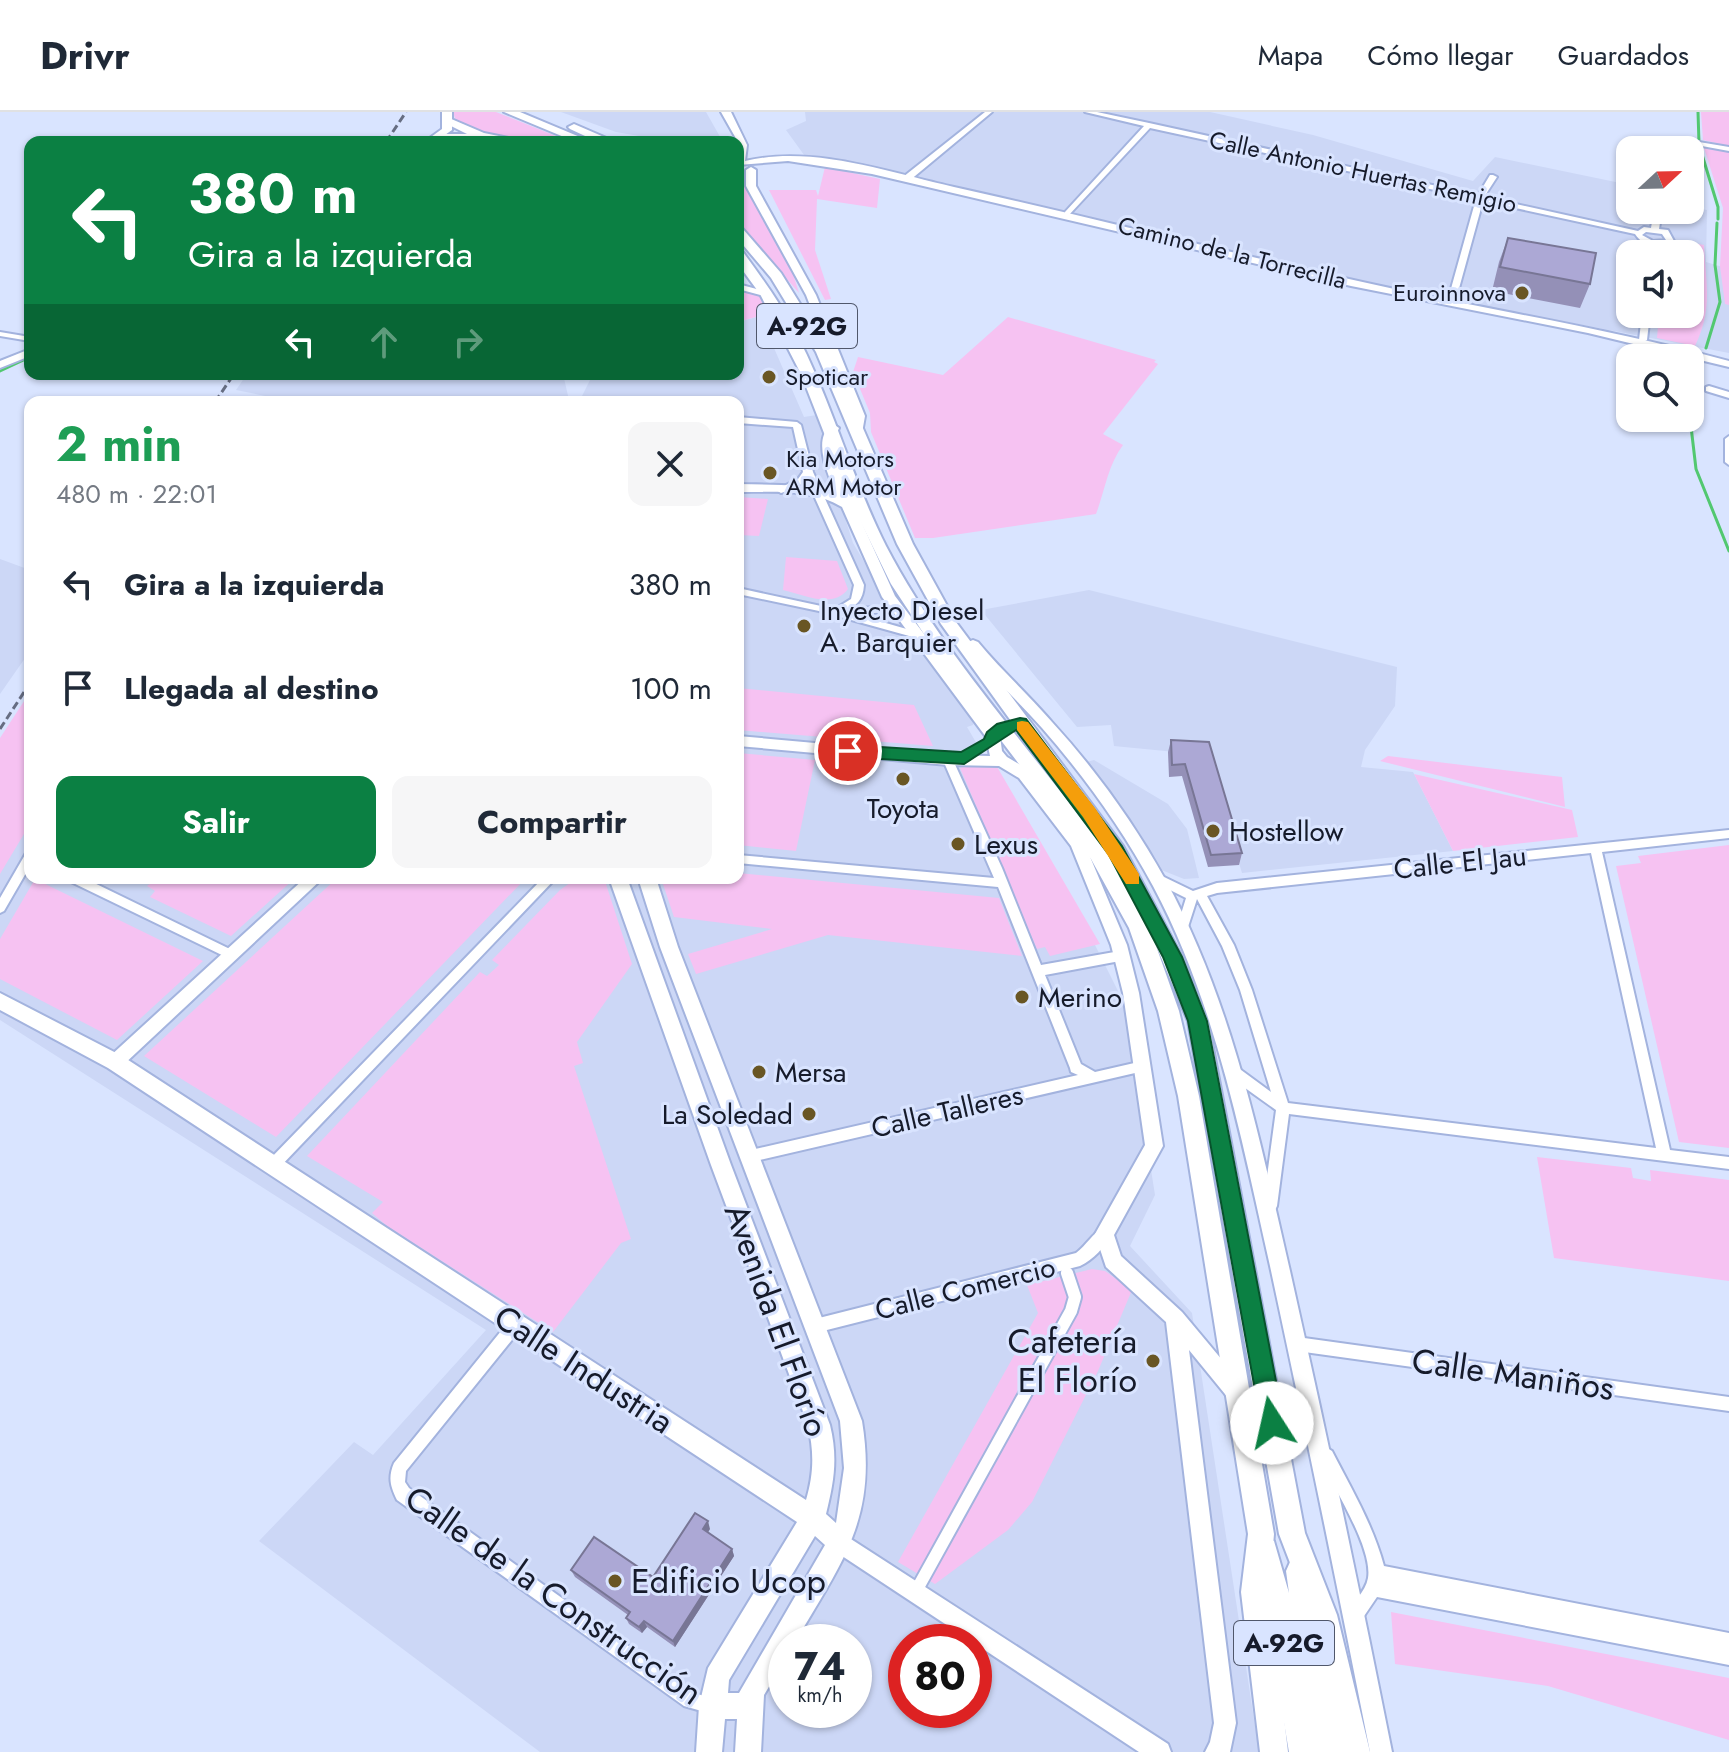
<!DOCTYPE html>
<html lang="es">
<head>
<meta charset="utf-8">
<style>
  :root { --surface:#fff; --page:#f6f6f7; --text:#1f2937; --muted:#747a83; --line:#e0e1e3; --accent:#0b8043 }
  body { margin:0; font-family:Jost,sans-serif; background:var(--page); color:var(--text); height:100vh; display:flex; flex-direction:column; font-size:30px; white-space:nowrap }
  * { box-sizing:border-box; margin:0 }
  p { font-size:26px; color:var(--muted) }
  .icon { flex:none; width:44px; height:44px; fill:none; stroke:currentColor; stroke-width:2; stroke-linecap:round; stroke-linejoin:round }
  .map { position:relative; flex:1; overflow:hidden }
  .sheet { position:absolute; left:24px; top:284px; width:720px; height:488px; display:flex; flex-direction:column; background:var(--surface); border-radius:16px; box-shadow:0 2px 6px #0004 }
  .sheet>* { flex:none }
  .guide { position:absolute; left:24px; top:24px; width:720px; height:244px; border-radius:16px; box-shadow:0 2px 6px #0004; background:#0b8043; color:#fff; overflow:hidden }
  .needle { width:52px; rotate:68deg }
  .tools { position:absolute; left:1616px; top:24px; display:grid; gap:16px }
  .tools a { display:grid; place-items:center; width:88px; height:88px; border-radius:16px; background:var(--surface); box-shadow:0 2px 6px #0004; font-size:40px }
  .speed { position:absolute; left:768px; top:1512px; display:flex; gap:16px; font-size:40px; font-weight:700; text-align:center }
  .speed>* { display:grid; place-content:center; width:104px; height:104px; border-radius:50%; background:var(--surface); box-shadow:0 2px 6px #0004; line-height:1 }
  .speed small { font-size:20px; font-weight:400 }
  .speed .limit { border:12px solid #d22; background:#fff; color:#111 }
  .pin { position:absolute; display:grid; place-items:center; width:68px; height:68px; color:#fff; margin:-34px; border:4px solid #fff; border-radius:50%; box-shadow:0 2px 8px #0007 }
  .me { position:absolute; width:88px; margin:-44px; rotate:350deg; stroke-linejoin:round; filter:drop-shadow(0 0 6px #0008) }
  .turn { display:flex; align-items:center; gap:28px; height:168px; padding:0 32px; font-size:36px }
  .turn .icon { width:104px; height:104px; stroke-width:2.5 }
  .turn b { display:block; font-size:56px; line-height:68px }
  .lanes { display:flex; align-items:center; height:76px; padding:0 32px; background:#0003; justify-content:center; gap:40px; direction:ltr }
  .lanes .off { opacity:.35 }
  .round { display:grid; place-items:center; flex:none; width:84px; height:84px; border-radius:16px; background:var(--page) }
  .summary { display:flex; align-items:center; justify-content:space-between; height:136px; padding:0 32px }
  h1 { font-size:48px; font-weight:700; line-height:60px; color:#1e9e55 }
  .primary-button { display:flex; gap:16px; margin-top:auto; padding:16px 32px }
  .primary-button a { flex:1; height:92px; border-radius:16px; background:var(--accent); color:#fff; font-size:32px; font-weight:700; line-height:92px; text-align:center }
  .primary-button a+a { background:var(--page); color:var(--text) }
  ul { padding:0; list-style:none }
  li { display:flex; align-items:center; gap:24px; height:104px; padding:0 32px }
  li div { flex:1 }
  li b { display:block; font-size:30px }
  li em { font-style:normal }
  header { display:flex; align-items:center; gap:48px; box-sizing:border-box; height:112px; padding:0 40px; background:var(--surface); border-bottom:2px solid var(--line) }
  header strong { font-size:38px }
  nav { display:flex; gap:44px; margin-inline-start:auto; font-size:28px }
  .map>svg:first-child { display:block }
  .built { fill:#ccd7f6; fill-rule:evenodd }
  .green { fill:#f6c2f2 }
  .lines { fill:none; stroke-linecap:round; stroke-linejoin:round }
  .stream { stroke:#52c870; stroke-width:3 }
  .pedestrian-casing { stroke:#a3b3de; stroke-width:16 }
  .minor-casing { stroke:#a3b3de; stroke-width:4 }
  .tertiary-casing { stroke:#a3b3de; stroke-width:4 }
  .secondary-casing { stroke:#a3b3de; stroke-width:4 }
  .primary-casing { stroke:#a3b3de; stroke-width:4 }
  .trunk-casing { stroke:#a3b3de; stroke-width:4 }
  .pedestrian { stroke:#fff; stroke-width:12 }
  .minor { fill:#fff; fill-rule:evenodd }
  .tertiary { fill:#fff; fill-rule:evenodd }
  .secondary { fill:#fff; fill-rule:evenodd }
  .primary { fill:#fff; fill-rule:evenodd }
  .trunk { fill:#fff; fill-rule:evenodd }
  .rail { stroke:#666d82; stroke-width:3; stroke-dasharray:8 4; stroke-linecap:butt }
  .wall { fill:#9490b7 }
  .shaded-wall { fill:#787695 }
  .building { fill:#aca8d5; stroke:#787695; stroke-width:2 }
  .route { fill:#0b8043; stroke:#07532c; stroke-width:2 }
  .slow { fill:#f59e0b }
  .poi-dot { fill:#695624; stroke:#d9e4ff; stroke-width:3 }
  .labels { text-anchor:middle; stroke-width:6; stroke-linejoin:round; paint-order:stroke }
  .far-street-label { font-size:24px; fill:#161b2b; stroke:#d9e4ff }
  .far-poi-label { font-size:24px; fill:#161b2b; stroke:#d9e4ff; text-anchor:start }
  .shield { fill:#d9e4ff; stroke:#50576b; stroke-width:2 }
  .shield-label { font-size:26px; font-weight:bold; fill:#161b2b }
  .poi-label { font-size:28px; fill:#161b2b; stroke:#d9e4ff; text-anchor:start }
  .street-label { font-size:28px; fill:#161b2b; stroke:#d9e4ff }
  .near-street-label { font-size:34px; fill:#161b2b; stroke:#d9e4ff }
  .near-poi-label { font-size:34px; fill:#161b2b; stroke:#d9e4ff; text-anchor:end }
</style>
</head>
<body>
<header>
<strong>Drivr</strong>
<nav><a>Mapa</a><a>Cómo llegar</a><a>Guardados</a></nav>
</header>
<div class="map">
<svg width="1729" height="1640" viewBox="0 0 1729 1640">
  <rect width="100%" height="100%" fill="#d9e4ff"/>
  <!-- built -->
  <path class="built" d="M561 0H706L723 30H674L616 20Z
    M805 0H1210L1313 23 1473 69 1495 45 1630 73V98H1690V95L1707 98 1706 150 1729 157V241L1354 169 1130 114 807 47 786 18 806 9ZM1630 142H1690V202H1630Z
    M760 204 804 305 817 303 822 315V334L853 431 915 535H922L975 604 973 613 967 615 1095 833 1125 893 1155 1083 1130 1134 1192 1201 1259 1640H540L259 1429 354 1330 373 1343 486 1218 0 908V747L30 697V766H738V290H583L582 284 593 262H738V210ZM786 1530H854V1598H786ZM906 1530H974V1598H906Z
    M247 262H563L569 288 295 290 236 278Z
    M0 447 30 458V539L0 582Z
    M1089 478 1397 555 1395 594 1365 638 1361 655 1413 660 1453 739 1242 761 1206 643 1114 634 1111 613 1077 615 981 498Z
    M1094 648 1168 692 1187 717 1199 766 1184 767 1159 757 1083 651Z"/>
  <!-- green -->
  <path class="green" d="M453 0H496L571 30C534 30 487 29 456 9Z
    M1701 0H1729V34L1703 28Z
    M1704 36 1729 39V193L1725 192 1720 154 1723 96Z
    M825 55 880 67 877 96 817 87 815 138 831 187 825 188 769 78H816L818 84Z
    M745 74 793 162 799 181 738 111V75Z
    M1681 129 1704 133C1706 174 1713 196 1695 234L1657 226 1659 202H1690V142H1664V136Z
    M747 177 759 183 770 201 738 210V178Z
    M1008 205 1156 248 1154 250 1158 252 1103 322 1123 333C1108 353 1105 378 1096 402L933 426H915L871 320 870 301 853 260 858 245 943 263Z
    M738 385 768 387 759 424 738 423Z
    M786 445 837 449 848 477C833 497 804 483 783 478Z
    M738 576 914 593 933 634 847 627V622L836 621 835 626 738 618Z
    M30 580V712L0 762V626Z
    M738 641 815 648 796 739 738 733Z
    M1388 644 1562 665 1565 695 1380 649Z
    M970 653H996L1100 832 1050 844 1045 835 1037 837 960 656Z
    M1414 662 1572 698 1578 725 1453 739Z
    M1729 733V1036L1679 1030 1616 754 1641 751 1638 744Z
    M738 761 999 786 1022 844 828 823 696 862 688 842 772 817 674 805 661 766H738Z
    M157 766H295L231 824 150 785 155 779 147 774Z
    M337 766H526L276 1025 144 944Z
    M577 766H604L632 852 577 930 583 951 574 954 631 1127 621 1131 553 1220 387 1114 372 1101 383 1090 307 1044 480 860 487 864 499 853 492 848 560 778Z
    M35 767 203 849 117 928 0 867V827Z
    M1537 1045 1631 1056 1633 1066 1651 1069 1650 1058 1729 1068V1169L1554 1146Z
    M1092 1157 1105 1159 1132 1178 1098 1259 1032 1390 1008 1418 935 1472 898 1450 1038 1201 1027 1173Z
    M1391 1500 1729 1566V1628L1548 1574 1395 1552Z"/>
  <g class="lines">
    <!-- stream -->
    <path class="stream" d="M1698 0 1699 31
      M1700 36 1718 95V107
      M1706 236 1720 190 1715 153 1717 111
      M0 259 30 245
      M1690 304 1702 247
      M1690 306 1696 357 1729 439"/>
    <!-- pedestrian casing -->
    <g class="pedestrian-casing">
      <path id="pedestrian" d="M916 1479 1071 1199 1075 1185 1067 1161"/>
    </g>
    <!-- minor casing -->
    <g class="minor-casing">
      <path id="minor" d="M985 0H992L909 69H903V65Z
        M1085 0H1097L1149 11 1478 83 1490 63H1493L1497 65 1484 85 1638 119 1644 115 1651 116 1654 98H1662L1659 117 1668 118 1674 129C1661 138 1643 135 1635 122L1483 89 1455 191 1451 193 1447 191 1476 87 1150 16 1068 104H1065V100L1144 14ZM1646 120 1662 122 1666 128 1653 129 1642 123Z
        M1693 29 1729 35V39L1691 32V30Z
        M738 172 771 181 772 183 768 185 738 177Z
        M1642 202H1650L1647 228 1643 230 1639 228Z
        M0 220 30 225V229L0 224Z
        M1709 274 1729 280V286L1706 279V275Z
        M738 305 797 310 801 313 813 360 864 473C863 488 857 494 844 499L924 522V526L920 527 819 499 738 482V476L835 497 851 487 854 473 807 368 804 371 784 380 781 381 776 378 798 367 803 360 793 315 738 311Z
        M1729 324V353L1725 350V327Z
        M881 495 886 498 885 500 855 502 850 499 855 496Z
        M948 644 953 648 1002 756 1041 853 1120 839 1124 841 1126 844 1124 847 1120 849 1045 863 1081 952 1095 960 1143 949 1148 950 1149 954 1148 958 751 1050 746 1048 744 1044 746 1040 751 1038 1078 963 1071 960 1070 956 998 775 738 751V743L994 766 943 648Z
        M1729 718V726L1602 740 1670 1038 1729 1045V1057L1289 1002 1277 1094 1275 1098 1270 1100 1265 1098 1263 1094 1276 998 1227 963 1226 959 1227 955 1232 954 1237 955 1271 980 1240 878 1222 834 1197 787 1187 818H1179L1177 815 1186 786 1154 770 1152 767 1154 764H1162L1193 779 1217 771ZM1591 741 1656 1036 1288 991 1252 878 1234 833 1207 784 1217 781Z
        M30 740V754L4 799 0 801V786L26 741Z
        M67 766H84L236 840 238 843 236 846H228L69 769Z
        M543 766H556L278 1057 273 1059 268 1057 266 1053 268 1049Z
        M1104 1116 1109 1117 1111 1122C1104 1136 1094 1147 1080 1154L815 1221 810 1219 808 1214 810 1209 815 1207 1076 1141C1086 1134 1093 1120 1104 1116Z
        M515 1206 520 1208 522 1213 520 1218 406 1359 405 1370 409 1376 694 1581 718 1588 720 1594 718 1600 712 1602 684 1594 397 1388C390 1374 388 1365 394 1351L510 1208Z
        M1297 1225 1729 1285V1299L1297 1239 1292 1237 1290 1232 1292 1227Z
        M1327 1336 1332 1339C1351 1376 1373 1413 1384 1454L1729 1521V1553L1377 1485 1360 1510 1354 1512 1348 1510 1346 1504C1351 1491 1366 1480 1368 1466 1373 1435 1332 1374 1319 1344L1322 1339Z"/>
    </g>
    <!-- tertiary casing -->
    <g class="tertiary-casing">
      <path id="tertiary" d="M442 0H452V18L435 30H424L442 17Z
        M721 0H731L747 33 745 49C813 33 887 60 954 75 1086 104 1217 138 1349 167 1476 196 1604 215 1729 249V255L1588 221 1351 174 872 62 788 49 738 53V30Z
        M751 55 756 58V74L816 183 865 304 862 321H854L853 304 806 183 746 74V58Z
        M30 237V244L0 256V249Z
        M833 312 839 316 833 331 842 367 895 484 985 602 1000 624 1002 639 1007 645 1029 658 1083 728 1127 833 1139 881 1163 1034 1114 1123 1121 1144 1182 1200 1243 1273 1246 1280 1243 1287 1236 1290 1229 1287 1189 1238 1236 1611 1230 1640H1205L1210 1630 1214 1611 1166 1210 1106 1155 1095 1122 1145 1033 1123 881 1111 833 1071 734 1019 666 999 654 948 653 738 634V624L948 643 990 644 986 625 882 485 842 395C811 376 773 380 738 380V372C771 373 805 371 836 382 828 363 811 325 833 312Z
        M973 528 978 530C1001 558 1028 582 1052 610 1095 657 1134 711 1165 767 1232 889 1259 1025 1290 1159 1326 1319 1360 1479 1392 1640H1370C1338 1478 1305 1316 1270 1154 1241 1025 1216 892 1153 774 1123 718 1084 664 1042 616 1018 589 991 564 968 536V530Z
        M305 766H323L121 955 115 957 109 955 106 950 109 945Z
        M840 1420 1168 1632 1171 1640H1139L833 1438 829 1431 833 1424Z"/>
    </g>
    <!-- secondary casing -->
    <g class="secondary-casing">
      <path id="secondary" d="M609 766H627L731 1053 830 1313C838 1346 834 1370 826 1402L836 1411 844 1356 840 1309 660 835 638 766H656L678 835 862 1309C878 1406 842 1450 795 1530H786V1546L764 1583 761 1640H735L737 1607H725L722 1640H696L699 1594 708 1556 797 1410 108 956 0 898V881L122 944 806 1388C814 1361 814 1340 808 1313L711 1053ZM815 1424 825 1433 739 1581H728L729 1568Z"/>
    </g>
    <!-- primary casing -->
    <g class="primary-casing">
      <path id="primary" d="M1265 1425 1274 1429 1289 1481 1286 1459 1290 1450 1299 1446 1308 1450 1312 1459 1344 1640H1289L1262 1482 1252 1438 1256 1429Z"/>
    </g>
    <!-- trunk casing -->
    <g class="trunk-casing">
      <path id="trunk" d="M504 0H520L592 30H576Z
        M449 6 484 21 528 30 437 27 435 25 441 22H467L445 11 443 9Z
        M574 12 611 28 613 30H598L570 17 568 15Z
        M738 115 742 116 781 161 830 240 913 432 956 510 1123 734 1182 845 1208 909 1305 1421 1337 1503 1370 1640H1342L1310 1503 1279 1422 1188 909 1155 831 1179 899 1199 984 1274 1422 1269 1480 1288 1640H1260L1241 1480 1248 1422 1178 984 1158 899 1129 816 1091 747 949 560 891 472 851 390 801 262 760 182 738 152V139L743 140C762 166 781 192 796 221 832 290 851 365 886 434 940 538 1022 626 1091 720L941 512 897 432 816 240 771 166 738 127Z"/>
    </g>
    <!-- pedestrian -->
    <use href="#pedestrian" class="pedestrian"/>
    <!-- minor -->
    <use href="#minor" class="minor"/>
    <!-- tertiary -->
    <use href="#tertiary" class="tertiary"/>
    <!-- secondary -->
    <use href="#secondary" class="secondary"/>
    <!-- primary -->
    <use href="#primary" class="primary"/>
    <!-- trunk -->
    <use href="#trunk" class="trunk"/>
    <!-- rail -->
    <path class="rail" d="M386 30 406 0
      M215 290 234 262
      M0 617 30 571"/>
  </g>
  <!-- wall -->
  <path class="wall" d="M1508 126 1590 172 1580 196 1492 179 1499 150Z
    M1171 628 1242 741 1239 753 1208 755 1182 664 1169 665 1168 640Z
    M710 1417 708 1420 732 1437 734 1444 675 1535 647 1515 642 1521 629 1512 626 1506 628 1503 575 1465 571 1458 653 1465Z"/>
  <!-- shaded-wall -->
  <path class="shaded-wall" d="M708 1409 710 1417 705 1425 703 1417Z
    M732 1437 734 1444 675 1535 673 1529Z
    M644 1509 647 1515 642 1521 639 1515Z"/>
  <!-- building -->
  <path class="building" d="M1508 126 1596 141 1590 172 1500 155Z
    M1171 628 1209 630 1242 741 1211 743 1185 652 1172 653Z
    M695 1401 708 1409 703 1417 732 1437 673 1529 644 1509 639 1515 626 1506 630 1500 571 1458 594 1425 653 1465Z"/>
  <!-- route -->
  <path class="route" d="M1020 606 1026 607 1122 734 1182 845 1207 909 1284 1311 1281 1319 1272 1323 1264 1319 1261 1311 1188 909 1163 845 1109 743 1016 618 964 652 848 645 840 639 848 633 961 640 984 627 987 620 997 612Z"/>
  <!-- slow -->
  <path class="slow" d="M1022 609 1028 610 1095 696 1139 762V772H1126L1083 705 1017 618V610Z"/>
  <!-- markers -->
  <g class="poi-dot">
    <circle cx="1522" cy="181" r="8"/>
    <circle cx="769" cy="265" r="8"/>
    <circle cx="770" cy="361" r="8"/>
    <circle cx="804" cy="514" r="8"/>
    <circle cx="903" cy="667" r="8"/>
    <circle cx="1213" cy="719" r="8"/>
    <circle cx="958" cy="732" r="8"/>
    <circle cx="1022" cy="885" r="8"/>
    <circle cx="759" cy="960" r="8"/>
    <circle cx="809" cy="1002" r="8"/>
    <circle cx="1153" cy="1249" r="8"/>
    <circle cx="615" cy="1469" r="8"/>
  </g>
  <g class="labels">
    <!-- far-street labels -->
    <g class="far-street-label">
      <text transform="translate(1363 60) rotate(12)" y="8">Calle Antonio Huertas Remigio</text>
      <text transform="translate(1232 141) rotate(14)" y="8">Camino de la Torrecilla</text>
    </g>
    <!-- far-poi labels -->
    <g class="far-poi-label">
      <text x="1506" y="189" text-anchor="end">Euroinnova</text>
      <text x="785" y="273">Spoticar</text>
      <text x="786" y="355">Kia Motors<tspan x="786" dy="28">ARM Motor</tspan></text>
    </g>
    <!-- shield labels -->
    <g class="shield">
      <rect x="757" y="192" width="100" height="44" rx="6"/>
      <rect x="1234" y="1509" width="100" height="44" rx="6"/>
    </g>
    <g class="shield-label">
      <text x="807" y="223">A-92G</text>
      <text x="1284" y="1540">A-92G</text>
    </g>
    <!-- poi labels -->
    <g class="poi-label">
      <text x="820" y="508">Inyecto Diesel<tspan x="820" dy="32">A. Barquier</tspan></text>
      <text x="903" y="706" text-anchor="middle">Toyota</text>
      <text x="1229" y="729">Hostellow</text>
      <text x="974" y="742">Lexus</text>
      <text x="1038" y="895">Merino</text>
      <text x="775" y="970">Mersa</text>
      <text x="793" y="1012" text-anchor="end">La Soledad</text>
    </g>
    <!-- street labels -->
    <g class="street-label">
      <text transform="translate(1460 750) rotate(-6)" y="10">Calle El Jau</text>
      <text transform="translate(947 999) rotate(-13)" y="10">Calle Talleres</text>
      <text transform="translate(965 1176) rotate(-14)" y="10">Calle Comercio</text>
    </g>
    <!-- near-street labels -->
    <g class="near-street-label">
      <text transform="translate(777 1208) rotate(70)" y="12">Avenida El Florío</text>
      <text transform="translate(584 1257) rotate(33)" y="12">Calle Industria</text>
      <text transform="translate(1513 1262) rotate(8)" y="12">Calle Maniños</text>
      <text transform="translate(554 1483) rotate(35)" y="12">Calle de la Construcción</text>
    </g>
    <!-- near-poi labels -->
    <g class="near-poi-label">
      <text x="1137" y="1241">Cafetería<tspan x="1137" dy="39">El Florío</tspan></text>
      <text x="631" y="1481" text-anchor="start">Edificio Ucop</text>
    </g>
  </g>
</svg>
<div class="tools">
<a><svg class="needle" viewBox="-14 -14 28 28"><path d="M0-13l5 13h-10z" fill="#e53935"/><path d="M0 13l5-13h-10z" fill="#747a83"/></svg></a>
<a><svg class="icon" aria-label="sound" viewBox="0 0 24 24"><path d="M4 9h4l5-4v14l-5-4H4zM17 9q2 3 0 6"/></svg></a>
<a><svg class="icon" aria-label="search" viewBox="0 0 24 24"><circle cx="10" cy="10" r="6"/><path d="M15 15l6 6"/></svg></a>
</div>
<div class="speed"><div>74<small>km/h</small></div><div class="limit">80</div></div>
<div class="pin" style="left:848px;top:639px;background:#d93025"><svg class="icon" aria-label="arrive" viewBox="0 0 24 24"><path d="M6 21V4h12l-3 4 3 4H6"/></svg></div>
<svg class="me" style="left:1272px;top:1311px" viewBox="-20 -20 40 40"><circle r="19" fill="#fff"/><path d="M0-13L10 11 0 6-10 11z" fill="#0b8043"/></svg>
<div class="guide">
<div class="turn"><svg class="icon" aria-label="left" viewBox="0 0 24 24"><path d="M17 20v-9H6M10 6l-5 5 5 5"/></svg><div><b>380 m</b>Gira a la izquierda</div></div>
<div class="lanes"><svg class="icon" aria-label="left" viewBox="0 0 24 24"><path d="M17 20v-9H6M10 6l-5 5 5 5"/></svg><svg class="icon off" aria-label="ahead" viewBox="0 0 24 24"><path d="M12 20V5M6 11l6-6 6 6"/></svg><svg class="icon off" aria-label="right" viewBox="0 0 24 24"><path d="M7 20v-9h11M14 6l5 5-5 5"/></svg></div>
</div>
<section class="sheet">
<div class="summary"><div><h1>2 min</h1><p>480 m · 22:01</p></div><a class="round"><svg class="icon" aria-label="close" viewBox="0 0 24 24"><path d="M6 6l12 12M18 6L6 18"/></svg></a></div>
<ul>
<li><svg class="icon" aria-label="left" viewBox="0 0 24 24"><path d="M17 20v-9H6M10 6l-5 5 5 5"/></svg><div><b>Gira a la izquierda</b></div><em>380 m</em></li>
<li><svg class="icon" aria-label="arrive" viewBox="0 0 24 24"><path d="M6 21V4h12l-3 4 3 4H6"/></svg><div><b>Llegada al destino</b></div><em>100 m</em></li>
</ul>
<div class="primary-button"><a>Salir</a><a>Compartir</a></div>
</section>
</div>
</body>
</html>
